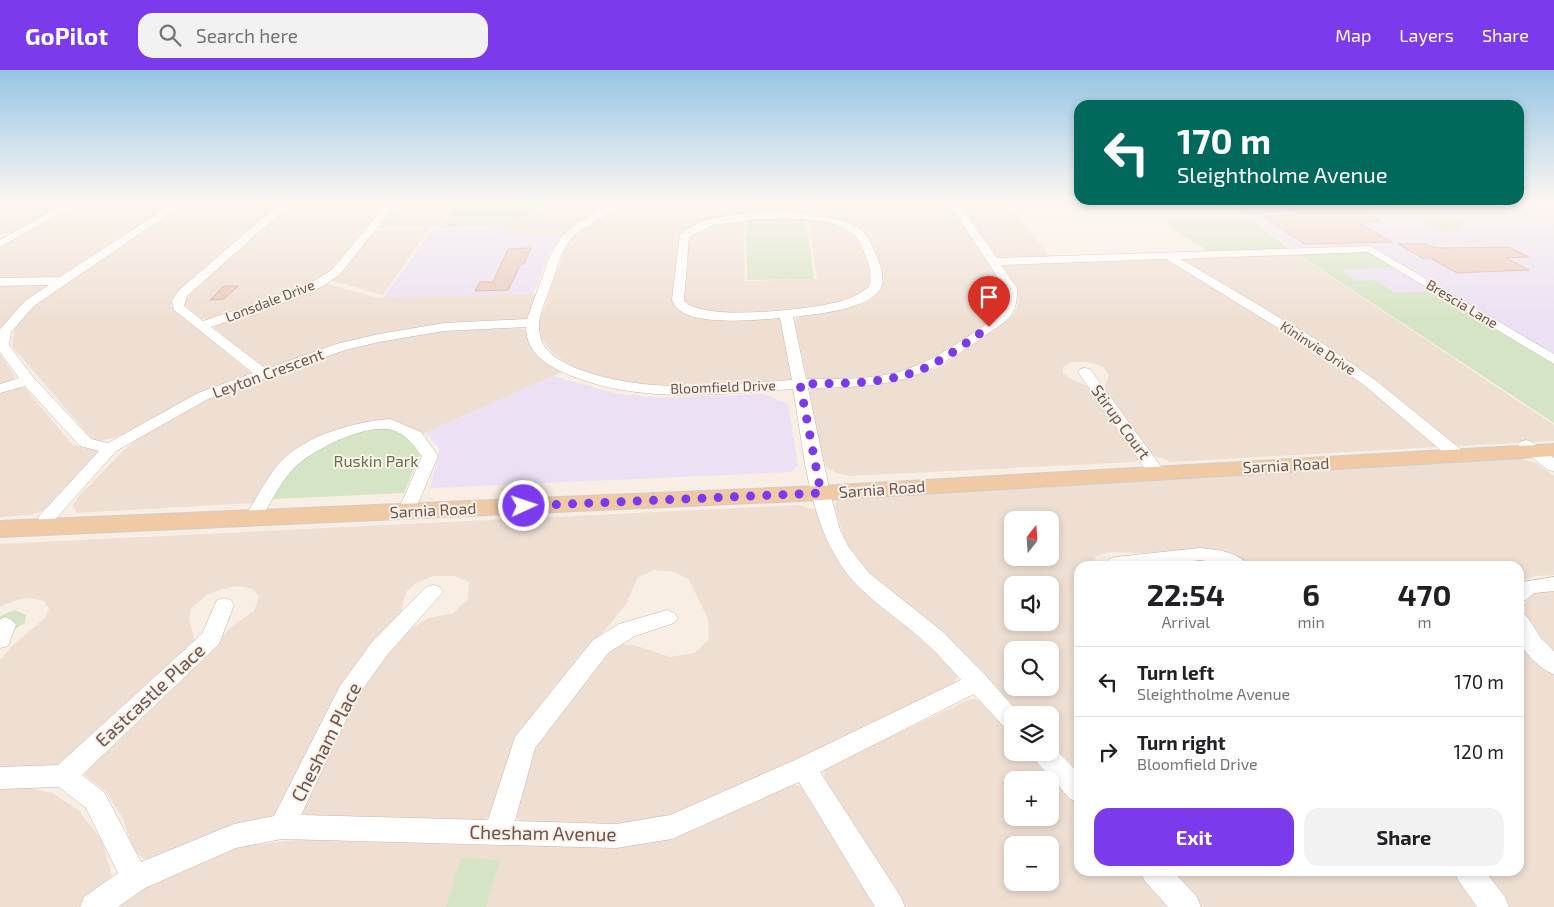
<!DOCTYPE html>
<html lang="en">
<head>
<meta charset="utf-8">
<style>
  :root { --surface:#fff; --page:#f2f2f2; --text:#202124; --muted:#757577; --line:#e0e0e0; --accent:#7c3aed }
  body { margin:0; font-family:"Exo 2",sans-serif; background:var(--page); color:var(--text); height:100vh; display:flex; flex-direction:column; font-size:19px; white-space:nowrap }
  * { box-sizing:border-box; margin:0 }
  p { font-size:16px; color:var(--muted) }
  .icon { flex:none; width:28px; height:28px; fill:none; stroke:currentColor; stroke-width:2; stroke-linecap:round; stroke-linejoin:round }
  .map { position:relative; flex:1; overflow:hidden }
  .sheet { position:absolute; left:1074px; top:491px; width:450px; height:315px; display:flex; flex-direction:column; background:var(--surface); border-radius:15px; box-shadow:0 2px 8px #0003 }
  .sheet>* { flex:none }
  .top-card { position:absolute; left:1074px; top:30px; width:450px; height:105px; border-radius:15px; box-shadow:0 2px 8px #0003; background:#00695c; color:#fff; overflow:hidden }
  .needle { width:32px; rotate:17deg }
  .controls { position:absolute; left:1004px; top:441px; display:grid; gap:10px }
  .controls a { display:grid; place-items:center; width:55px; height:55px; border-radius:10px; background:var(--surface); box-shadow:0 2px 8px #0003; font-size:25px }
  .pin { position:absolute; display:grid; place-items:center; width:42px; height:42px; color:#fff; margin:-51px -21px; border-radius:50% 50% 50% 0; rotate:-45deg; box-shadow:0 0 5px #0007 }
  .pin .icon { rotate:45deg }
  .me { position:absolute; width:55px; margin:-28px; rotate:87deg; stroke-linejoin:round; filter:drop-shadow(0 0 4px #0008) }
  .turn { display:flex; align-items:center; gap:18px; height:105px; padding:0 20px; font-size:22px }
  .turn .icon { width:65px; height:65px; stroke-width:2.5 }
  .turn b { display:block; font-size:35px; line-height:42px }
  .eta { display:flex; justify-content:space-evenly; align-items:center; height:85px; text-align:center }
  .eta b { font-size:30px; font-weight:700; line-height:35px }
  .action { display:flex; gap:10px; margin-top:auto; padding:10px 20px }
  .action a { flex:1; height:58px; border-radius:15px; background:var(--accent); color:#fff; font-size:20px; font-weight:700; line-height:58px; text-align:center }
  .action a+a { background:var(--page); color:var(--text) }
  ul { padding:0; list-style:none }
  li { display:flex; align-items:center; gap:15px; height:70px; padding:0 20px; border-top:1px solid var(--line) }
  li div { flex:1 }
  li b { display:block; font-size:19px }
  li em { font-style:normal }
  header { display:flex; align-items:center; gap:30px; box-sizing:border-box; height:70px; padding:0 25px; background:var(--accent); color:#fff }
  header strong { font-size:24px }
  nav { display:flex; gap:28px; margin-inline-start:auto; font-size:18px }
  .search { width:350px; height:45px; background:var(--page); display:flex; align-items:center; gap:12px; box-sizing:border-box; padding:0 18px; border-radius:15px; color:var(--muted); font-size:19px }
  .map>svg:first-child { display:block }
  .residential { fill:#efdfd3; fill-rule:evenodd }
  .education { fill:#ebe0f4 }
  .green { fill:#d5e4c4 }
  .building { fill:#eacbbe; stroke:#dab0a1 }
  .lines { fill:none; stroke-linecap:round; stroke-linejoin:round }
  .minor-casing { stroke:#c7b5ac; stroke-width:1 }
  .major-casing { stroke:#d3ccca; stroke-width:2 }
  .minor { fill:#fff; fill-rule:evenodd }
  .major { fill:#efcaa4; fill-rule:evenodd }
  .route { stroke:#7c3aed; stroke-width:9; stroke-dasharray:0 16.2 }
  .labels { text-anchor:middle; stroke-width:4; stroke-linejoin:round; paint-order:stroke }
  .far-street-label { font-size:14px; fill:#6d544d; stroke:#fcf2e9 }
  .street-label { font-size:16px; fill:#6d544d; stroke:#fcf2e9 }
  .park-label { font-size:16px; fill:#5c774a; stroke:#fcf2e9 }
  .near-street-label { font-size:19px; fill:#6d544d; stroke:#fcf2e9 }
</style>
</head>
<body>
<header>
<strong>GoPilot</strong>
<div class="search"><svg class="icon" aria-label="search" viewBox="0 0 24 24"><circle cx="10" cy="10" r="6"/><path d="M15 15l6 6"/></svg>Search here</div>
<nav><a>Map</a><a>Layers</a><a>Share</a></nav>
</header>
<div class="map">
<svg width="1554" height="837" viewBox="0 0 1554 837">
  <rect width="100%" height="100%" fill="#f8eee3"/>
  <!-- residential -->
  <path class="residential" d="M21 134H56L61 135 12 163 0 165V138Z
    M124 134H171L61 208 0 211V177L74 136Z
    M183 134H281L181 220 171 236 251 303 123 365 100 371 91 368 12 276 14 260 25 244 48 225Z
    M289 134H388L329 202 299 220 208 249H201L184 234 185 226 199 212Z
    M398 134H447L449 141 438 156 379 158Z
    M555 134H609L606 138 563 166 498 163 507 155Z
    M619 134H718L719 146 713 150 685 160 680 166 679 240 784 249 793 309 789 312 651 315 609 309 572 297 552 283 541 267 539 252 565 179 570 168 609 144Z
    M727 134H808L798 143 790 145 740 147 729 144Z
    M817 134H949L1008 219 1002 245 918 298 885 307 827 311H813L807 308 795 253 796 248 844 239 866 233 878 222 883 210 881 198 866 166 821 143 816 137Z
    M959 134H1008L1051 187 1001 189 994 187Z
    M808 149 837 154 852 161 859 169 874 206 872 216 851 232 797 241 721 244 690 237 683 231 688 169 692 163 712 154 743 150 745 211 817 209Z
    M430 158 383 225 330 210 376 160Z
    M1295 183 1554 355V371L1459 376 1449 371 1435 363 1346 289 1181 191V188Z
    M1165 189 1306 270 1439 375 1437 377 1171 392 1152 385 1104 319 1109 305 1103 297 1087 292H1072L1063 297V304L1091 318 1138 384V390L1135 392 851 406 837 403 827 398 822 388 809 323 812 319 877 314 901 310 942 296 1001 255 1015 243 1019 231 1016 218 1003 197 1005 194Z
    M324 213 377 228 537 223 530 248 524 251 442 256 272 297 262 296 214 258 216 254Z
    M0 214 51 215 0 261Z
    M516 257 525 260 533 281 546 292 562 302 423 364 398 352 377 351 284 392 253 433 77 443 72 436 80 425 125 379 150 360 186 338 217 325 334 282 375 271 453 259Z
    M0 284 15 306 14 310 0 316Z
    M16 317 25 318 72 374 84 378 99 380 102 383 44 440 31 445 0 447V321Z
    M1516 387 1536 393 1554 406V505L1537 506 1519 511V496H1249L1236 488 1205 480 1142 483 1111 482 1096 486 1092 496H1079V707L1050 676V645H1021L870 506 858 492 845 471 835 438 836 431 844 426ZM1012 450H1050V488H1012ZM1012 515H1050V552H1012ZM1012 580H1050V618H1012Z
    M799 435 818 441 830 478 853 511 948 592 958 604 953 617 680 745 636 755 522 753 513 743 533 679 609 580 620 574 634 575 670 587 694 583 709 569 708 549 689 510 675 502 655 500 638 507 626 534 527 658 491 746 473 753 314 751 300 741 367 604 403 563 429 548 453 543 468 529 469 512 454 506H434L417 512 406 522 400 548 284 738 268 751 166 787 144 789 133 780 123 748 105 721 85 705 87 697 96 684 236 553 254 541 259 527 253 519 236 516 223 519 206 525 191 539 189 549 195 571 68 692 52 698 0 699V590L12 576 44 549 49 539 44 531 30 528 17 530 0 536V474Z
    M1185 489H1213L1232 496H1163Z
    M1554 518V585L1525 550V534L1532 523Z
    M1519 566 1554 604V837H1510L1483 801H1519Z
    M975 629 986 633 1012 663V682L1031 683 1079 735V801H1139L1172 837H905L824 710 825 698 966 631ZM1012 710H1050V748H1012ZM1012 775H1050V812H1012Z
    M791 714 803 717 879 837H110L151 811 237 777 302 769 662 770 697 759Z
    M14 715 52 723 78 740 102 770 112 806 100 823 83 837H0V716Z
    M1167 801H1458L1484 837H1201Z"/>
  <!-- education -->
  <path class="education" d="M1234 134H1554V349L1293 179Z
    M507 155 499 163 563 166 549 184 533 223 383 228 432 160Z
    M553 306 617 324 663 328 764 324 788 334 798 396 790 402 430 418 440 379 426 363Z"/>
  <!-- green -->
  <path class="green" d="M450 134H553L507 155 439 158 453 141Z
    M1391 134H1425L1446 139 1440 147C1422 151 1405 144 1391 134Z
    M1449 146 1460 152 1461 158 1441 162 1422 151C1431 149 1442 154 1449 146Z
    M798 148 806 149 814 209 747 210 746 150Z
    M1240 149 1254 151 1291 180 1212 183 1175 161 1168 151Z
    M1370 182 1398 197 1341 200 1356 211 1376 210 1395 223 1437 221 1554 293V353L1296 183Z
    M384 358C402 363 412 368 420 385L404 423 273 429 279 415 295 393 341 368 370 359Z
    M15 540 26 545 25 553 8 563 0 564V546Z
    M461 788 500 790 486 837H446Z"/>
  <!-- building -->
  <path class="building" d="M1284 134H1361V139L1382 151 1359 153 1392 172 1305 174 1261 146 1302 145Z
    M1398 174H1424L1438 178 1508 177 1529 187 1506 188 1529 200 1457 203 1430 188H1422Z
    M531 178 524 194H521L508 220 475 221 480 212H493L508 179Z
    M224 216H238L224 229 210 230Z"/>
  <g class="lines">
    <!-- minor casing -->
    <g class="minor-casing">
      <path id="minor" d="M63 134H75L0 177V170Z
        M172 134H183L34 236 11 262 9 275 33 307 91 369 108 373 198 323 253 303 174 240 172 231 178 221 279 134H290L187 226 184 236 203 251 287 223 315 210 332 200 386 134H396L340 204 323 216 295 229 211 257 266 299 336 274 379 264 444 253 527 249 550 186 561 167 572 157 608 134H619C605 151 581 155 568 173 559 186 556 203 550 218 544 234 535 252 541 269 546 285 564 293 578 299 647 325 720 315 792 310L780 248C756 250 703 255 682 242 677 239 674 235 672 230L680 164C689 158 697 153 707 150 745 139 826 137 860 159 868 164 875 182 879 192 882 200 885 213 879 221 864 240 816 244 793 247L806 309C835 309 866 310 894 303 931 294 964 269 995 248 1005 240 1005 230 1005 218L949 134H959L997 188 1370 176 1554 284V294L1368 182 1181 189 1319 271 1374 309 1463 381 1465 385 1463 389H1451L1364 315 1309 277 1166 189 1001 195 1017 218C1018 249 1005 251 983 267 918 314 886 317 808 318L830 423 840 460 848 476 869 503 943 562 986 606 1021 645H1012V660L1004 657 974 624 820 702 901 827 905 837H875L799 712 672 769 616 778 282 769 236 778 145 818 118 837H80L84 827 118 803 86 738 59 717 0 719V697L58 695 202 564 217 530 224 528 231 530 234 535 219 574 82 705 104 722 141 792 234 754 274 746 340 616 372 572 426 517 433 515 440 517 443 522 388 584 357 627 301 745 488 750 515 667 593 570 619 554 667 540 674 543 678 548 674 553 635 566 609 582 535 678 515 751 616 754 670 745 795 690 961 610C950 598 939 585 927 574 905 553 874 534 854 512 808 460 805 385 793 319 718 324 643 334 572 306 549 297 526 284 526 257L444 261 379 272 345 280 208 329 116 381 53 452 47 454 41 452 38 448 41 444 99 381 80 376 25 316 0 323V314L19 308 0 282V259L26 230 49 215 0 216V208L60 207ZM758 149C786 149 830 145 853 164 859 168 863 180 866 187 870 197 872 207 869 217 860 224 852 228 841 231 817 239 697 253 684 230L689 167 713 155Z
        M1085 298 1090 299 1162 398 1165 402 1162 406H1150L1078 302 1080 299Z
        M390 349 421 362 438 386 413 445 407 447 401 445 398 441 422 386C413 374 404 361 387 359 360 356 312 380 294 398 280 412 269 437 258 453L252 455 246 453 243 449C254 433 268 405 281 391 308 365 353 352 390 349Z
        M1526 370 1532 372 1554 388V401L1548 400 1520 378 1518 375 1520 372Z
        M1200 478C1216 480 1238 481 1248 496H1223L1217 493 1200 490 1152 496H1108L1106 494 1109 489 1116 487Z
        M1554 507V521L1534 523 1526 530 1519 532V514L1522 512Z
        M1519 542 1526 545 1541 568 1554 581V604C1541 600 1521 581 1519 567 1518 559 1519 550 1519 542Z
        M5 547 12 550 16 555 8 576 0 578V549Z
        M1050 674 1079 703V732L1070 729 1034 689 1031 682H1050Z
        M1140 801H1173L1197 827 1201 837H1168L1144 810Z
        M1454 801H1485L1505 827 1509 837H1477L1458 810Z"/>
    </g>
    <!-- major casing -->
    <g class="major-casing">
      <path id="major" d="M1554 374V386L821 430 0 467V451L821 416Z"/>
    </g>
    <!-- minor -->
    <use href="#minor" class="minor"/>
    <!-- major -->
    <use href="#major" class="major"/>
  </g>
  <!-- sky -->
  <linearGradient id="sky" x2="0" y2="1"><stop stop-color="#96c5e4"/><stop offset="0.53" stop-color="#fcf7f2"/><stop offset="1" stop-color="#fcf7f2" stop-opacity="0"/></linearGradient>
  <rect width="1554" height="251" fill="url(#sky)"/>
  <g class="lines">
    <!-- route -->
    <path class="route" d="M524 436 821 423 800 314C840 313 882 315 920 300 945 290 967 272 989 257"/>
  </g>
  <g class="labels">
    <!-- far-street labels -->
    <g class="far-street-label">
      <text transform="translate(270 231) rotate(-21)" y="5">Lonsdale Drive</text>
      <text transform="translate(1462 234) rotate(31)" y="5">Brescia Lane</text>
      <text transform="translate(1318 278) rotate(33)" y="5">Kininvie Drive</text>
      <text transform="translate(723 317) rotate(-2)" y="5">Bloomfield Drive</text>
    </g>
    <!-- street labels -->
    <g class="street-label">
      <text transform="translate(268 303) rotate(-20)" y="6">Leyton Crescent</text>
      <text transform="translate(1121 352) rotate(54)" y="6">Stirup Court</text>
      <text transform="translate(1286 395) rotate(-3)" y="6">Sarnia Road</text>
      <text transform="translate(882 419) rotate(-4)" y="6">Sarnia Road</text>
      <text transform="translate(433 440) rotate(-3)" y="6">Sarnia Road</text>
    </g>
    <!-- park labels -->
    <g class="park-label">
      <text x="376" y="397">Ruskin Park</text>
    </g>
    <!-- near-street labels -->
    <g class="near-street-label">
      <text transform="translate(150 625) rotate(-43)" y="7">Eastcastle Place</text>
      <text transform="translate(326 672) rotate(-63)" y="7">Chesham Place</text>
      <text transform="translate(543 763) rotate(1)" y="7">Chesham Avenue</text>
    </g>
  </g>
</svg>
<div class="controls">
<a><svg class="needle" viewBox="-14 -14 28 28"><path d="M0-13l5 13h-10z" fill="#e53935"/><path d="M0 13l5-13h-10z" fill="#757577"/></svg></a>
<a><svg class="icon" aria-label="sound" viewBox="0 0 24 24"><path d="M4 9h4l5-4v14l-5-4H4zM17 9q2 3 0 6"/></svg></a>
<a><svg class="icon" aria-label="search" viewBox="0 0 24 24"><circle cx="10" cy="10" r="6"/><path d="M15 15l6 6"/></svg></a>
<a><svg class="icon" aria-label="layers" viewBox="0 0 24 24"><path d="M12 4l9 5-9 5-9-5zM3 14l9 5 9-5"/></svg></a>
<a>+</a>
<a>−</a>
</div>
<div class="pin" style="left:989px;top:257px;background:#d93025"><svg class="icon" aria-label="arrive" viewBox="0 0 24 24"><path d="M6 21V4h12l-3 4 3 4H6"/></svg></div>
<svg class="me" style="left:524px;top:436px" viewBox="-20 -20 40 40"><circle r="17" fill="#7c3aed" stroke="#fff" stroke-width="3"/><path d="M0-11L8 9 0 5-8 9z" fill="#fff"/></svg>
<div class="top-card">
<div class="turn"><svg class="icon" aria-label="left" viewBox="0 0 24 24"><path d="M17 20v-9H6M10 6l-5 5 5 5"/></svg><div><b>170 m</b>Sleightholme Avenue</div></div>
</div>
<section class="sheet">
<div class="eta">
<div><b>22:54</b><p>Arrival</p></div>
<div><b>6</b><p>min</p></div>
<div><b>470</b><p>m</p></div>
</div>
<ul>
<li><svg class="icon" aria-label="left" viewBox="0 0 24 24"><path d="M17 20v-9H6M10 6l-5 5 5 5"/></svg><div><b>Turn left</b><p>Sleightholme Avenue</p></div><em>170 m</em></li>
<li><svg class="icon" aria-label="right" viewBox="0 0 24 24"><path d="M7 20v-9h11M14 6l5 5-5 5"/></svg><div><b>Turn right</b><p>Bloomfield Drive</p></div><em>120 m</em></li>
</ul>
<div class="action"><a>Exit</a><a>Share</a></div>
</section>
</div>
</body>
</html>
